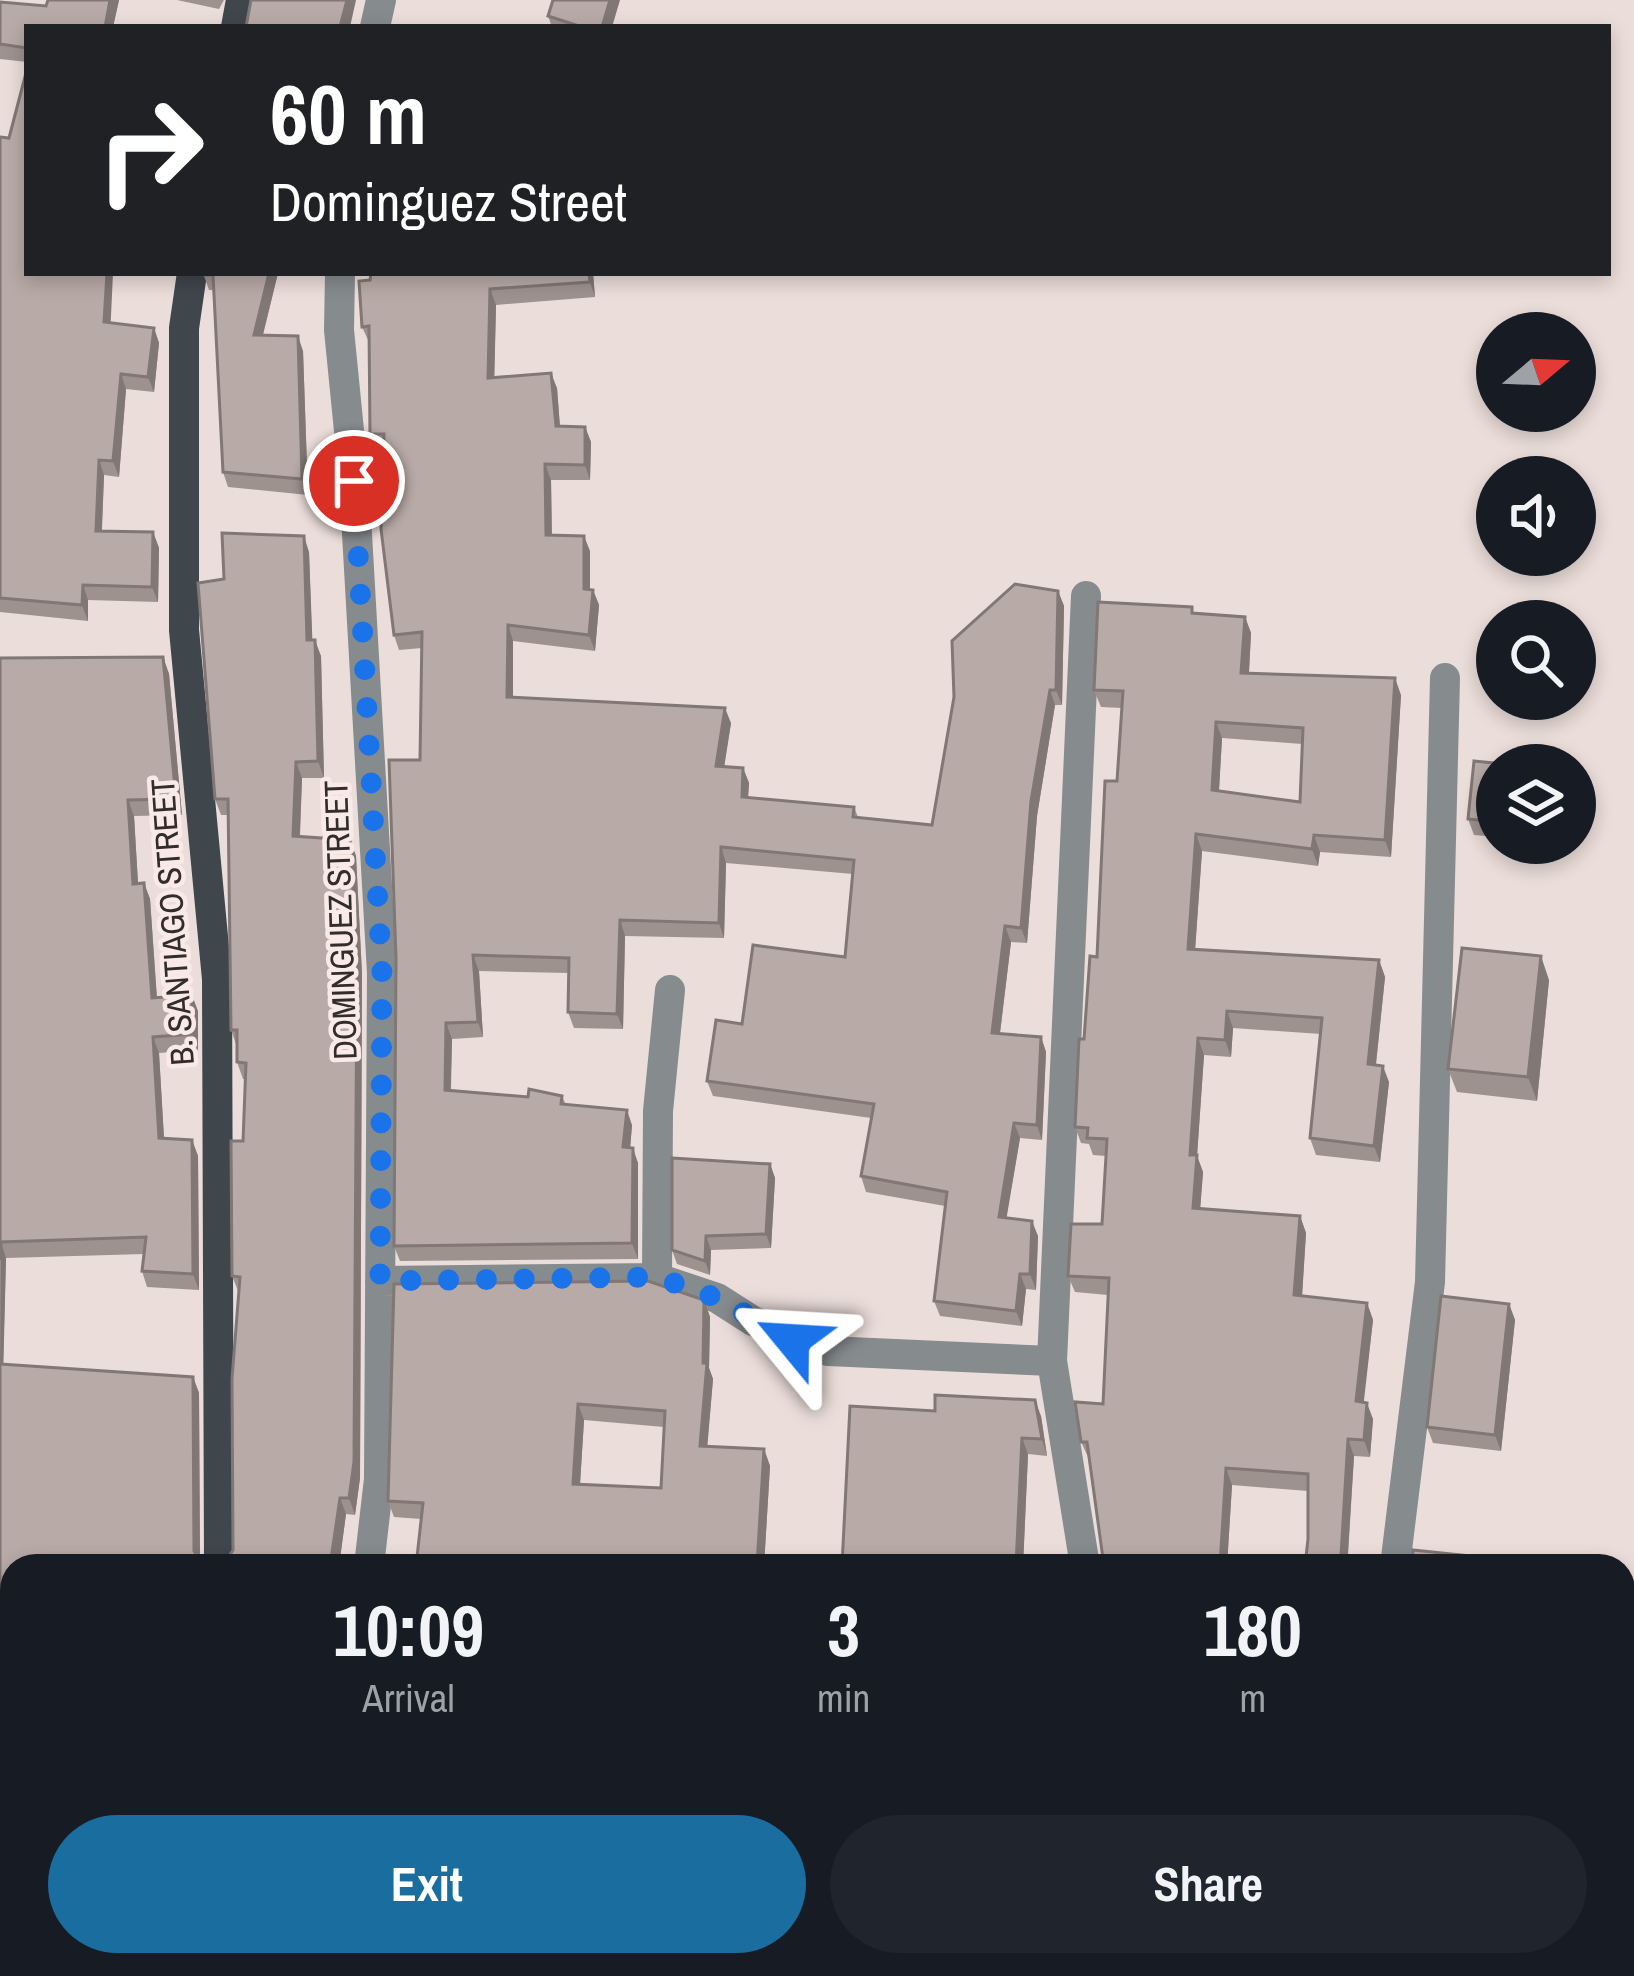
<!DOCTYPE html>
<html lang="en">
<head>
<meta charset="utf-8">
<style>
  :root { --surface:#171b24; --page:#20242c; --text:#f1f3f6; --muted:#9ea1a6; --accent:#196e9f }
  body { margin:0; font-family:"Archivo Narrow",sans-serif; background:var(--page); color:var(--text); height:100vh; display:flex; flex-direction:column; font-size:45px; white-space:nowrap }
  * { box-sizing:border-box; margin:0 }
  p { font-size:39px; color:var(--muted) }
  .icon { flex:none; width:66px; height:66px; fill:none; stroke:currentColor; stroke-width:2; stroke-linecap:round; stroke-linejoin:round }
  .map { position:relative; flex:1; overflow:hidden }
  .details { position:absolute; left:0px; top:1554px; width:1635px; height:423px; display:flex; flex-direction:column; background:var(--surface); border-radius:36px 36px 0 0; box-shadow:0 6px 18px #0003 }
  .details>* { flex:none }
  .banner { position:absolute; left:24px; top:24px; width:1587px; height:252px; border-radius:0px; box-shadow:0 6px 18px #0003; background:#202124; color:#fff; overflow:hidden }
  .needle { width:78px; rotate:71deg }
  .fabs { position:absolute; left:1476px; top:312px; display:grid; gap:24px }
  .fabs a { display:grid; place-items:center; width:120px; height:120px; border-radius:50%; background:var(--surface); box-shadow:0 6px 18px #0003; font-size:60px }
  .pin { position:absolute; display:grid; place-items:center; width:102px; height:102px; color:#fff; margin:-51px; border:6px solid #fff; border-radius:50%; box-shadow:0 3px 12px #0007 }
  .me { position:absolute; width:132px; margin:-66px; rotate:297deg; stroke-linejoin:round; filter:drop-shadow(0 0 9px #0008) }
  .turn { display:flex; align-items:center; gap:42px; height:252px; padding:0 48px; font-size:54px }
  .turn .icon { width:156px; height:156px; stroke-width:2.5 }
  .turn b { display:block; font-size:84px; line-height:102px }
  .eta { display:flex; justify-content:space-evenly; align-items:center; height:204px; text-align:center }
  .eta b { font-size:72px; font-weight:800; line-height:84px }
  .button { display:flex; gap:24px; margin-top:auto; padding:24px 48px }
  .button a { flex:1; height:138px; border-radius:72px; background:var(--accent); color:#fff; font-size:48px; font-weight:800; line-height:138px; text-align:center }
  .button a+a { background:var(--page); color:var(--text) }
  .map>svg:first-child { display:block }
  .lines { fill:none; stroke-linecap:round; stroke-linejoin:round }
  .minor { stroke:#868b8e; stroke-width:30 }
  .major { stroke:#3f464c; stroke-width:30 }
  .wall { fill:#9e928f; fill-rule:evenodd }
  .shaded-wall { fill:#817774 }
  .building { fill:#b8aaa6; stroke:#817774; stroke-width:3; fill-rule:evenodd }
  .route { stroke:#1a73e8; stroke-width:21; stroke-dasharray:0 37.8 }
  .labels { text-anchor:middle; stroke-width:9; stroke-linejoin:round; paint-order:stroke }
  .street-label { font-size:33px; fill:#322c2b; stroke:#f9eae7 }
</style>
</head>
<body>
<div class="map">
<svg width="1634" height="1976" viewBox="0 0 1634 1976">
  <rect width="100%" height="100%" fill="#ebddd9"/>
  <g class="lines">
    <!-- minor -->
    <path class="minor" d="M375 27 381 0
      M340 273 339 330 354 481 382 973 379 1479 369 1566
      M657 1278 658 1111 670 990
      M380 1281 657 1278 717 1298 753 1321 828 1351 1052 1361
      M1085 1566 1052 1361 1086 596
      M1395 1566 1430 1282 1445 678
      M318 1976 320 1965"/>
    <!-- major -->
    <path class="major" d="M236 27 241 0
      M192 273 184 328V630L217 979 219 1566
      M171 1976 176 1965"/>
  </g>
  <!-- wall -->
  <path class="wall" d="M48 0H119L113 27H27V62L0 59V2L46 6Z
    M177 0H224L219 9Z
    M548 16 612 27H552Z
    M0 137 9 138 110 323 154 328 159 343 154 392 126 389 119 477 104 475 102 531 153 532 159 548 158 602 88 600V621L0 612Z
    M203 273H278L263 335 303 351 308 495 228 487 223 472 214 290H209Z
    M593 273 595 297 496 305 494 377 557 388 560 426 585 427 591 442 590 480H551L552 535 590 551V589L593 590 599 605 595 651 513 641V697L731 723 724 766 743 768 749 783 748 798 854 807 858 817 932 825 1058 591 1064 606 1062 705H1055L1037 816 1027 943 1011 942 1000 1034 1041 1037 1046 1052 1042 1140 1020 1138 1006 1218 1038 1236 1036 1290 1026 1289 1022 1326 940 1316 934 1301 945 1206 866 1192 861 1176 871 1118 713 1096 707 1081 742 1024 845 957 853 874 726 863 724 938 625 936 623 1029 574 1028 568 1012 569 973 479 971 483 1037 452 1039 451 1091 528 1097 562 1096 566 1105 632 1125 630 1147 638 1163V1259L400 1261 394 1246 420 760 422 648 399 650 394 635 383 449H376L370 434 369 342 362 327 370 280Z
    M309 552 312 640 321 656 324 778H302L300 837 350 840 356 856 362 974 360 1478 355 1515 346 1514 339 1566H223L233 1550 239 1293 232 1276 243 1141 246 1079H243L237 1062V1047L231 1030 228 815H221L215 799 224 579Z
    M1195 613 1245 617 1251 633 1249 673 1401 695 1391 857 1320 852 1318 866 1202 851 1195 949 1379 960 1385 977 1376 1065 1389 1082 1380 1162 1316 1155 1310 1138 1321 1034 1233 1028 1231 1057 1204 1055 1197 1156 1203 1172 1200 1208 1300 1216 1306 1233 1302 1296 1367 1303 1373 1320 1363 1402 1373 1419 1370 1457 1354 1456 1348 1556 1305 1566 1308 1539V1491L1232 1485 1227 1566H1104L1089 1459 1081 1442 1103 1404 1108 1295 1075 1292 1068 1276 1102 1224 1106 1156 1093 1155 1089 1144 1081 1143 1075 1127 1084 1039 1097 957 1117 781 1122 708 1101 707 1094 690ZM1222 738 1302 744 1300 802 1219 791Z
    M163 657 169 674 182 815 134 816 138 883H144L150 899 157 998 198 1011V1050L159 1053 164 1139 192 1140 198 1156 199 1290 147 1287 142 1271 144 1254 6 1258 3 1364 193 1377 199 1393 200 1560 12 1566V1647L9 1646 12 1685V1792H0V658Z
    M1497 765V837L1474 835 1468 819Z
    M1549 980 1537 1101 1457 1092 1448 1069Z
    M770 1164 775 1178 771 1248 711 1250 710 1275 677 1264 672 1250Z
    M704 1300 710 1317 709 1368 713 1379 707 1446 764 1449 770 1466 764 1566 421 1519 394 1517 388 1501ZM584 1420 664 1427 661 1488 580 1484Z
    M1509 1304 1515 1320 1501 1451 1433 1443 1427 1427Z
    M1041 1416 1047 1456 1028 1454 1023 1566H842Z
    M159 1965 155 1976H0Z
    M1282 1965H1325L1322 1976Z"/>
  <!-- shaded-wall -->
  <path class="shaded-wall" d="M110 0H119L113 27H105Z
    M347 0H356L350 27H340Z
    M610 0H620L612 27H602Z
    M107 273H113L110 337 104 322Z
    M269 273H278L259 350 254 335Z
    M589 273H593L595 297 590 282Z
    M490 289 496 305 494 393 488 378Z
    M154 328 159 343 154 392 148 377Z
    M298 336 303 351 308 495 302 479Z
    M551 373 557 388 561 442 556 426Z
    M121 374 126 389 119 477 113 461Z
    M585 427 591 442 590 480 585 465Z
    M99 460 104 475 101 546 96 531Z
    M545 464 551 480 552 550 546 535Z
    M153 532 159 548 158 602 152 587Z
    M304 536 309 552 313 656 307 640Z
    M584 536 590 551V604L584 589Z
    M83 585 88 600V621L82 605Z
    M593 590 599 605 595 651 589 635Z
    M1058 591 1064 606 1062 705 1056 690Z
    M1245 617 1251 633 1248 689 1241 673Z
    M508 625 513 641V712L507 697Z
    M315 640 321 656 324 778 318 761Z
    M163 657 169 674 182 815 176 799Z
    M1395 678 1401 695 1391 857 1385 840Z
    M1050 690 1055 705 1037 816 1027 943 1021 928 1031 801Z
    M725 708 731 723 722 781 716 766Z
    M1216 722 1222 738 1218 807 1212 790Z
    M296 762 302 778 299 853 293 836Z
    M743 768 749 783 747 812 742 797Z
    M128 800 134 816 139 900 133 884Z
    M1196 834 1202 851 1194 966 1188 949Z
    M1314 835 1320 852 1318 866 1312 849Z
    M350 840 356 856 362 974 360 1478 355 1515 349 1498Z
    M721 847 726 863 724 938 719 923Z
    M144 883 150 899 158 1015 152 998Z
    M620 920 625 936 623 1029 617 1014Z
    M1005 926 1011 942 998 1048 992 1033Z
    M473 955 479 971 483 1037 478 1022Z
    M1541 956 1549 980 1537 1101 1528 1077Z
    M1379 960 1385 977 1374 1081 1368 1064Z
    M192 995 198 1011V1050L192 1034Z
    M1227 1011 1233 1028 1231 1057 1225 1040Z
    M446 1023 452 1039 450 1106 445 1090Z
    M153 1037 159 1053 165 1155 159 1138Z
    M1041 1037 1046 1052 1042 1140 1037 1125Z
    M1198 1038 1204 1055 1197 1156 1203 1172 1199 1225 1193 1208 1190 1155Z
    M1383 1066 1389 1082 1380 1162 1374 1146Z
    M627 1110 632 1125 629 1163 623 1147Z
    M1014 1123 1020 1138 1004 1233 999 1217Z
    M192 1140 198 1156 199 1290 193 1274Z
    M633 1148 638 1163V1259L632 1243Z
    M770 1164 775 1178 771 1248 766 1234Z
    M1300 1216 1306 1233 1301 1312 1294 1295Z
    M1032 1221 1038 1236 1036 1290 1030 1274Z
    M706 1236 711 1250 710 1275 705 1261Z
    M1 1242 6 1258 3 1380 0 1372Z
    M1020 1274 1026 1289 1022 1326 1016 1311Z
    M704 1300 710 1317 709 1368 713 1379 706 1462 700 1446Z
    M1367 1303 1373 1320 1362 1418 1356 1401Z
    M1509 1304 1515 1320 1501 1451 1495 1435Z
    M193 1377 199 1393 200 1566 194 1551Z
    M1035 1400 1041 1416 1047 1456 1042 1439Z
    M1367 1403 1373 1419 1370 1457 1364 1440Z
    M578 1404 584 1420 579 1500 573 1484Z
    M1022 1438 1028 1454 1023 1566H1016Z
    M1348 1439 1354 1456 1347 1566 1341 1555Z
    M764 1449 770 1466 764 1566H757Z
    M1226 1468 1232 1485 1227 1566H1220Z
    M340 1498 346 1514 339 1566H330Z
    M3 1630 9 1646 12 1685V1735Z
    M147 1965H159L155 1976H151Z
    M251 1965H262L258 1976H246Z
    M761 1965H769L767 1976H760Z"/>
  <!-- building -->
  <path class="building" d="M48 0H110L105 27H27V48L0 44V2L46 6Z
    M251 0H347L340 27H246Z
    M553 0H610L602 27H582L548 16Z
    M27 69V273H107L104 322 154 328 148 377 121 374 113 461 99 460 96 531 153 532 152 587 83 585 82 605 0 598V137L9 138Z
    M203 273H269L254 335 298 336 302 479 223 472 213 275H204Z
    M371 273H589L590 282 490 289 488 378 551 373 556 426 585 427V465L545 464 546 535 584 536V589L593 590 589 635 508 625 507 697 725 708 716 766 743 768 742 797 854 807 853 817 932 825 954 697 952 641 1015 584 1058 591 1056 690H1050L1031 801 1021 928 1005 926 992 1033 1041 1037 1037 1125 1014 1123 999 1217 1032 1221 1030 1274H1020L1016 1311 934 1301 947 1192 861 1176 874 1104 707 1081 716 1020 742 1024 753 945 845 957 854 860 721 847 719 923 620 920 617 1014 568 1012 569 958 473 955 478 1022 446 1023 445 1090 528 1097 529 1089 562 1096 561 1104 627 1110 623 1147 633 1148 632 1243 394 1246 396 958 389 760H420L422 632 394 635 381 529 384 434H370L369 326 362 327 359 281 370 280Z
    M222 533 304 536 307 640H315L318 761 296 762 293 836 350 840 357 957 354 1462 349 1498H340L330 1566H223L233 1550 232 1379 240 1277 232 1276 231 1141H243L246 1063 237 1062V1030H231L228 799H215L198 583 224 579Z
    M1098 602 1192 607V613L1245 617 1241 673 1395 678 1385 840 1314 835 1312 849 1196 834 1188 949 1379 960 1368 1064 1383 1066 1374 1146 1310 1138 1322 1018 1227 1011 1225 1040 1198 1038 1190 1155H1197L1193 1208 1300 1216 1294 1295 1367 1303 1356 1401 1367 1403 1364 1440 1348 1439 1341 1555 1372 1558 1384 1566H1305L1308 1539V1474L1226 1468 1220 1566H1104L1087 1442H1081L1075 1402 1103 1404 1109 1278 1068 1276 1071 1224H1102L1107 1139 1087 1138 1088 1128 1075 1127 1079 1039H1084L1090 956 1097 957 1105 781H1117L1123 691 1094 690ZM1216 722 1303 728 1300 802 1212 790Z
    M163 657 176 799 128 800 133 884 144 883 152 998 192 995V1034L153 1037 159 1138 192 1140 193 1274 142 1271 146 1237 1 1242 0 1260V658Z
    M1474 761 1514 765H1497V822L1468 819Z
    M1462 948 1541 956 1528 1077 1448 1069Z
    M672 1158 770 1164 766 1234 706 1236 705 1261 672 1250Z
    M648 1281 704 1300 703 1363H707L700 1446 764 1449 757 1566H759H416L423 1503 388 1501 394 1284ZM578 1404 665 1411 661 1488 573 1484Z
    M1441 1296 1509 1304 1495 1435 1427 1427Z
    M0 1364 193 1377 194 1551 204 1566H12V1631L3 1630 10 1731H12V1776H0Z
    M935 1395 1035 1400 1042 1439 1022 1438 1016 1566H842L850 1406 935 1411Z
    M1413 1550 1481 1557 1480 1566H1397L1412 1562Z
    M12 1796V1965H147L128 1976H0V1828Z
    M183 1965H251L246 1976H172L177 1975Z
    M342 1965H761L760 1976H339Z"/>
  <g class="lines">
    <!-- route -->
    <path class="route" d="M354 481 382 973 380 1281 657 1277 717 1298 792 1340"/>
  </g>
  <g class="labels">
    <!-- street labels -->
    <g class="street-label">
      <text transform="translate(340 920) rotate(-92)" y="12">DOMINGUEZ STREET</text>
      <text transform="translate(172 922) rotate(-94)" y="12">B. SANTIAGO STREET</text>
    </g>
  </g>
</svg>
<div class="fabs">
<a><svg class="needle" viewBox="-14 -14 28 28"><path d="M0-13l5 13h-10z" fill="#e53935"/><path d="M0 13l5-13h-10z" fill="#9ea1a6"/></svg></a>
<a><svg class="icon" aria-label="sound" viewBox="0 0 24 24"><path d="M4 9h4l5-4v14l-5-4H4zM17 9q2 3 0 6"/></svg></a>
<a><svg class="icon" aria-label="search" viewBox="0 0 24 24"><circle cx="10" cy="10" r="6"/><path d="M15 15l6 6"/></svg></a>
<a><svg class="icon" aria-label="layers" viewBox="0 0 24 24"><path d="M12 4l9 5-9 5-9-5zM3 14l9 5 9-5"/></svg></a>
</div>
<div class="pin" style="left:354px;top:481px;background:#d93025"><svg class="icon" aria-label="arrive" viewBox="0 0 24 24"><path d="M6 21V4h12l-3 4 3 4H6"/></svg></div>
<svg class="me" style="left:792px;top:1340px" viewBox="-20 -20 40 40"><path d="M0-17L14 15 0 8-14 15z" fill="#1a73e8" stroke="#fff" stroke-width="4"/></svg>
<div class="banner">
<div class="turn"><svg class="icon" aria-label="right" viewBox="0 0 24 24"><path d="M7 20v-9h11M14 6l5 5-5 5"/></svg><div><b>60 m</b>Dominguez Street</div></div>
</div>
<section class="details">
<div class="eta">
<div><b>10:09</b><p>Arrival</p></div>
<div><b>3</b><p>min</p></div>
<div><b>180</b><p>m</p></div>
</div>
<div class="button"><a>Exit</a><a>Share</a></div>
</section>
</div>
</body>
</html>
